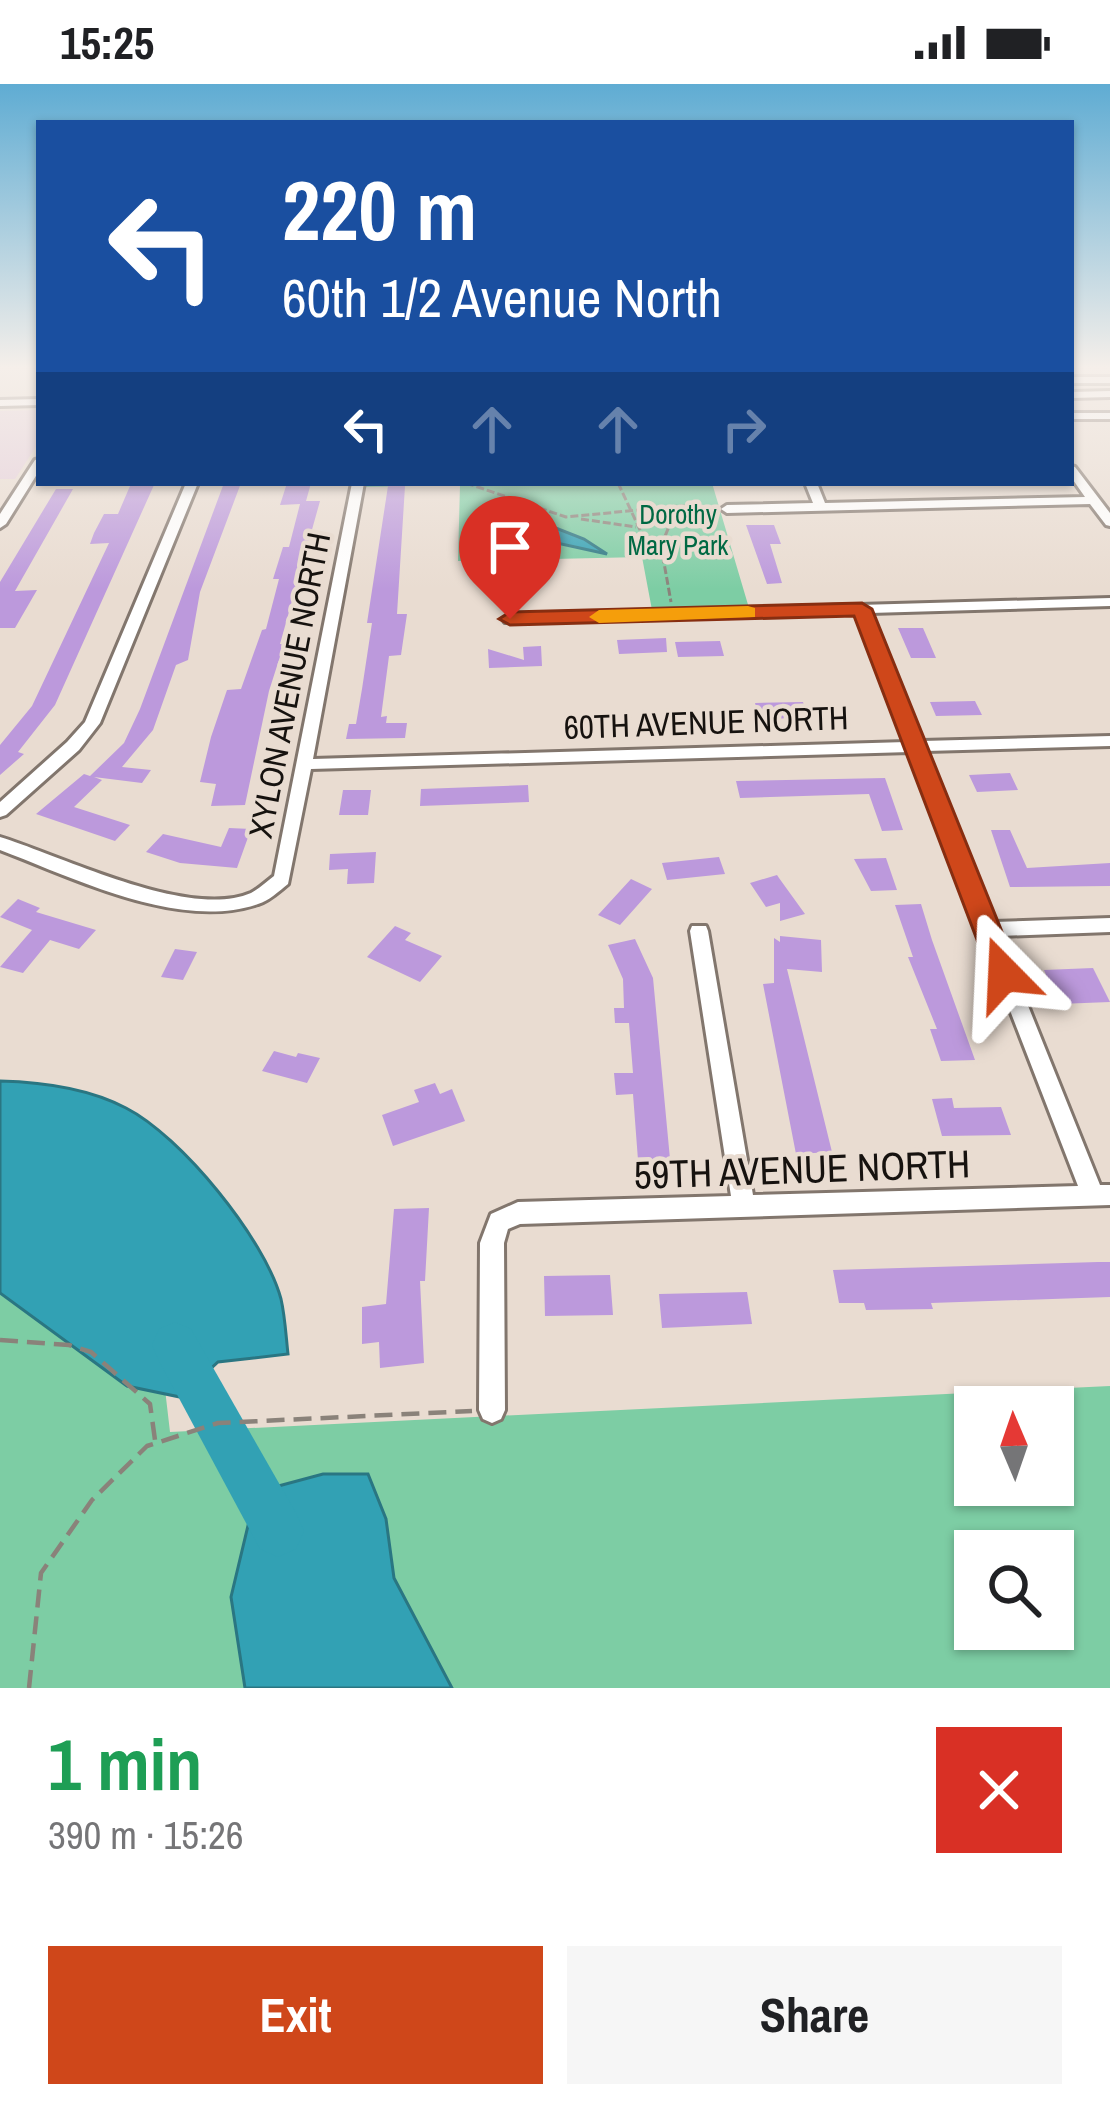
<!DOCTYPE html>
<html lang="en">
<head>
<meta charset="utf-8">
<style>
  :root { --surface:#fff; --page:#f6f6f6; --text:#202124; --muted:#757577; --accent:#cf471a }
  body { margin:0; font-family:"Archivo Narrow",sans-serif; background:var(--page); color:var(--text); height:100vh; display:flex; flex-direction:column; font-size:45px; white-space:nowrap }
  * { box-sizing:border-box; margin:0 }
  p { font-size:39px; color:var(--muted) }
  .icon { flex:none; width:66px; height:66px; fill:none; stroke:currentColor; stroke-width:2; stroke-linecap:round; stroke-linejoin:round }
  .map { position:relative; height:1604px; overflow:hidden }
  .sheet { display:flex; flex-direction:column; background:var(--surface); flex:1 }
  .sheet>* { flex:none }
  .hud { position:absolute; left:36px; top:36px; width:1038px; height:366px; border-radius:0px; box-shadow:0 3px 9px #0004; background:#1a4fa0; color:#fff; overflow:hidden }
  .needle { width:78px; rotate:358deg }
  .buttons { position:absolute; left:954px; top:1302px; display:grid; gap:24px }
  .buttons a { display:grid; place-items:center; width:120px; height:120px; border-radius:0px; background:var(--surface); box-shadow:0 3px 9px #0004; font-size:60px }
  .pin { position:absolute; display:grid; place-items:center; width:102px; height:102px; color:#fff; margin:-123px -51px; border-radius:50% 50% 50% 0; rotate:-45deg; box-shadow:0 0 12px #0007 }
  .pin .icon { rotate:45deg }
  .me { position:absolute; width:132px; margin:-66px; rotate:339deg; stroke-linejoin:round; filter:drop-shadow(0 0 9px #0008) }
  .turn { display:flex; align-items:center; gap:42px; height:252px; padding:0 48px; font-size:54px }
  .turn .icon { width:156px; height:156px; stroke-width:2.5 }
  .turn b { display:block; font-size:84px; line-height:102px }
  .lanes { display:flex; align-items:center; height:114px; padding:0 48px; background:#0003; justify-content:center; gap:60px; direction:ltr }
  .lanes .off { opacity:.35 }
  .round { display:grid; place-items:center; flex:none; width:126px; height:126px; border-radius:0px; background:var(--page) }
  .overview { display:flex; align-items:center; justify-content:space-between; height:204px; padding:0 48px }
  h1 { font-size:72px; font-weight:700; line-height:90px; color:#1e9e55 }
  .cta { display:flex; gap:24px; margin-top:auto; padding:24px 48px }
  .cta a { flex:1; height:138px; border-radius:0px; background:var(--accent); color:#fff; font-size:48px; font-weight:700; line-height:138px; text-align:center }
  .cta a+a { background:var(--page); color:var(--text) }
  .status { display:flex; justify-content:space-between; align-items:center; height:84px; padding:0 60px; background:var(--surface); direction:ltr }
  .status svg { height:33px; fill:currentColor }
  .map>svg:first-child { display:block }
  .education { fill:#e4cdda }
  .green { fill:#7dcda4; fill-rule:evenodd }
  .water { fill:#32a1b4; stroke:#2a7682; stroke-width:3 }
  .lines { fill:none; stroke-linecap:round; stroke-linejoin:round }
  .river { fill:#32a1b4; fill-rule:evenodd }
  .building { fill:#bc99dc }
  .minor-casing { stroke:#82766d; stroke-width:6 }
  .path-far1 { stroke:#8a827a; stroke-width:3; stroke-dasharray:8 3; stroke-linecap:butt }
  .path { stroke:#8a827a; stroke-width:4.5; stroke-dasharray:18 9; stroke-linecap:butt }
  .minor { fill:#fff; fill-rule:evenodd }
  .route { fill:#cf471a; stroke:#872e11; stroke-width:3 }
  .slow { fill:#f59e0b }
  .labels { text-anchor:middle; stroke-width:9; stroke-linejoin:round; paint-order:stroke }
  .far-park-label { font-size:27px; fill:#006943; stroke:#e9dcd1 }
  .street-label { font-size:33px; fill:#16120f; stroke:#e9dcd1 }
  .near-street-label { font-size:39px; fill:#16120f; stroke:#e9dcd1 }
</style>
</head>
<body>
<div class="status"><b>15:25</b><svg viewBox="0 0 49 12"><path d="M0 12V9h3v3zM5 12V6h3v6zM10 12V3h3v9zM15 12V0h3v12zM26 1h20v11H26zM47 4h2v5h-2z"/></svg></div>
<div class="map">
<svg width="1110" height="1604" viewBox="0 0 1110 1604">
  <rect width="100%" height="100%" fill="#e9dcd1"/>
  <!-- education -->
  <path class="education" d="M39 326V358L15 395H0V327Z"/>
  <!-- green -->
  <path class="green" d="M366 399H712L749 524 652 526 642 473 458 477 460 401 364 403Z
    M0 1192 156 1228 170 1348 1110 1302V1604H0ZM975 1323H1053V1401H975ZM975 1467H1053V1545H975Z"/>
  <!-- water -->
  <path class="water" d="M520 430 584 455 607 470 480 442 502 431Z
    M0 997C41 998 88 1004 126 1024 181 1052 265 1155 281 1215 285 1232 286 1252 288 1270L218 1278 180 1313 127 1302 0 1209Z
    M323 1390H368L386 1435 394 1494 452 1604H245L231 1513 256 1408Z"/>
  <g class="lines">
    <!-- river -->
    <path class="river" d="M175 1238 191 1245 296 1429 304 1447 296 1465 278 1473 260 1465 159 1277 152 1261 159 1245Z"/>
  </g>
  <!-- building -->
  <path class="building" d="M224 399H241L200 508 188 576 176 581 153 646 122 683 151 686 142 699 94 693 102 696 74 723 130 741 115 757 36 730 84 690 90 692 124 659 140 625Z
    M287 399H311L306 417H320L280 560H284L269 607 245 721 211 722 216 700 200 698 211 653 227 606 241 605 262 546 266 545 279 495H273L283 463H289L300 420 280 421Z
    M154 401 55 621 18 668 24 670 0 691V661L32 622 109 459 90 460 94 449 104 430H118L130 402Z
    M388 402H405L397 530H407L401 571 389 572 381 633 387 632 386 639H407L405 654 346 655 349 640H356L362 605 372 539H367Z
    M56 405H73L15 507 37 506 15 544H0V498Z
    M746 441H774L781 460H770L782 499 767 500Z
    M898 544H923L936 574H911Z
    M666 554 667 568 619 570 617 556Z
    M720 557 724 572 678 573 675 558Z
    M541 562 542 582 489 584 488 565 524 576 523 563Z
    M975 617 982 631 936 632 930 618Z
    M803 618 808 632 777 635 760 636 755 619Z
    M1010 689 1018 706 977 708 969 691Z
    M885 694 903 746 882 747 869 710 740 714 736 697Z
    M528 701 529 718 420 722 421 705Z
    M343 706H371L368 731H339Z
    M229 744 251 745 237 784 180 779 146 768 163 750 221 763Z
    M991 746H1010L1027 784 1110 779V802L1010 803Z
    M376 768 374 799 347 800 348 785 329 786 330 770Z
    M719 773 725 790 667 796 662 779Z
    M886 774 897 806 871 807 854 775Z
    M777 791 779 794 805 830 780 837V819L766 823 750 799Z
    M631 795 652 805 620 841 598 831Z
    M18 815 40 824 36 828 96 846 79 865 50 856 23 889 0 883 32 846 0 833Z
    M921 820 932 856 975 976 941 977 930 945H937L908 873H913L895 821Z
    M395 842 411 849 405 856 442 872 420 898 367 873Z
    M780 852 821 856 822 888 787 885 832 1068 796 1070 763 900 774 899V854L780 858Z
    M635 855 653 894 670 1075 638 1076 633 1010 616 1011 614 989H633L629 939H615L614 924H624L623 895 608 861Z
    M175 865 197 868 183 896 161 893Z
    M1093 884 1110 918 1059 920 1044 886Z
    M274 967 296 973 298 969 320 974 307 999 262 987Z
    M435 999 440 1010 452 1005 465 1037 393 1062 382 1031 419 1018 414 1006Z
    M952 1014 954 1024 1001 1023 1011 1051 942 1052 932 1015Z
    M429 1124 425 1197H420L424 1279 380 1284 379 1258 362 1260V1223L386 1220 394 1125Z
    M1098 1178H1110V1213L931 1219 933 1225 866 1226 864 1219H839L833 1186Z
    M610 1191 613 1231 545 1232 544 1192Z
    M747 1208 752 1240 662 1244 659 1210Z"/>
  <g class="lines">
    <!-- minor casing -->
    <g class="minor-casing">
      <path id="minor" d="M1071 293H1110V299H1071Z
        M1110 307V313L1071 314V308Z
        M39 315V321L0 322V316Z
        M1071 329H1110V335H1071Z
        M39 375V387L6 440 0 444V430L35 376Z
        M1071 382 1075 383 1110 429V442L1106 441 1090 420 727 429 721 425 727 421 813 419 805 399H817L825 419 1085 413 1071 393Z
        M186 399H198L100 639 79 666 6 731 0 733V718L67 658 85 638Z
        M352 399H364L313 675 906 658 857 529 505 538 503 535 510 531 1110 514V522L870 529 922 657 1110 652V662L926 667 994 838 1110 834V848L1000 852 1100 1101H1110V1121L520 1140 508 1145 504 1159 505 1326 501 1335 492 1339 483 1335 479 1326 480 1159 491 1130 518 1118 731 1112 690 847 692 842H706L708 847 753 1111 1078 1102 910 668 311 685 288 800C279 807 269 817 258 820 179 847 74 794 0 766V753C62 772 189 836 251 809 259 805 267 797 274 792Z"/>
    </g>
    <!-- path-far1 -->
    <path class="path-far1" d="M466 399 566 433 680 422 713 423
      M618 399 641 448 661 462 671 518
      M660 426 670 440 661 462
      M581 435 636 443"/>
    <!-- path -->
    <path class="path" d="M0 1256 69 1261 91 1268 150 1320 155 1356
      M29 1604 41 1489 92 1416 147 1362 218 1339 472 1327"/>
    <!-- minor -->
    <use href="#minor" class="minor"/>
  </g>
  <!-- sky -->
  <linearGradient id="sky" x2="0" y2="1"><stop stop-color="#5facd3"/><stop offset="0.56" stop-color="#f5efea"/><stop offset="1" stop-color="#f5efea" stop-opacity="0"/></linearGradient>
  <rect width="1110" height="505" fill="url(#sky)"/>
  <!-- route -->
  <path class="route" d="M862 519 872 525 1019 890 1015 898H994L990 890 854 532 510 541 499 535 510 528Z"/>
  <!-- slow -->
  <path class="slow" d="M748 522 755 524V533L599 539 589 533 599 526Z"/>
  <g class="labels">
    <!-- far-park labels -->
    <g class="far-park-label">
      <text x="678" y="440">Dorothy<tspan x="678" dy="31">Mary Park</tspan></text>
    </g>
    <!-- street labels -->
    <g class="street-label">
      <text transform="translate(289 601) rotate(-79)" y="12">XYLON AVENUE NORTH</text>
      <text transform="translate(706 638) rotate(-2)" y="12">60TH AVENUE NORTH</text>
    </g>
    <!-- near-street labels -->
    <g class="near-street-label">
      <text transform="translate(802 1085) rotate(-2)" y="14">59TH AVENUE NORTH</text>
    </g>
  </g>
</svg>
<div class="buttons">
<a><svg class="needle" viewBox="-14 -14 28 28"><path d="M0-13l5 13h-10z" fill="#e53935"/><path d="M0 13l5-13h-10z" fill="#757577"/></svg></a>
<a><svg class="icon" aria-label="search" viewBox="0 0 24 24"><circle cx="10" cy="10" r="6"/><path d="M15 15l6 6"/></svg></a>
</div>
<div class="pin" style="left:510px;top:535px;background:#d93025"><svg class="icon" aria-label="arrive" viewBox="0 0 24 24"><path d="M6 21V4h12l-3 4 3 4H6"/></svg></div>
<svg class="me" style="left:1004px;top:890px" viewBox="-20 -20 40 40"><path d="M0-17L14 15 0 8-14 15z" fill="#cf471a" stroke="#fff" stroke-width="4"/></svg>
<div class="hud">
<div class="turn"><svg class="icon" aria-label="left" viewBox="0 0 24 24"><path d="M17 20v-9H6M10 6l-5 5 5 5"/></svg><div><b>220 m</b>60th 1/2 Avenue North</div></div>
<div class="lanes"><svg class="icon" aria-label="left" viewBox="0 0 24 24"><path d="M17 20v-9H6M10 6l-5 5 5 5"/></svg><svg class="icon off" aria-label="ahead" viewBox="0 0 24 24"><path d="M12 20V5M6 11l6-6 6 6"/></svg><svg class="icon off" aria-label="ahead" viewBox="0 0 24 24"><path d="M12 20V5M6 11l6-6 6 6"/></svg><svg class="icon off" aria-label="right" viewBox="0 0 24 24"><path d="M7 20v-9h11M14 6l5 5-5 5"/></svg></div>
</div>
</div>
<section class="sheet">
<div class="overview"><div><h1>1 min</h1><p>390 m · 15:26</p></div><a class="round" style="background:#d93025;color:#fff"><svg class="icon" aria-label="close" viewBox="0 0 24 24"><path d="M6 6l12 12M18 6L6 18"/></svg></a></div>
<div class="cta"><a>Exit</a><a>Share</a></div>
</section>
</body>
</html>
